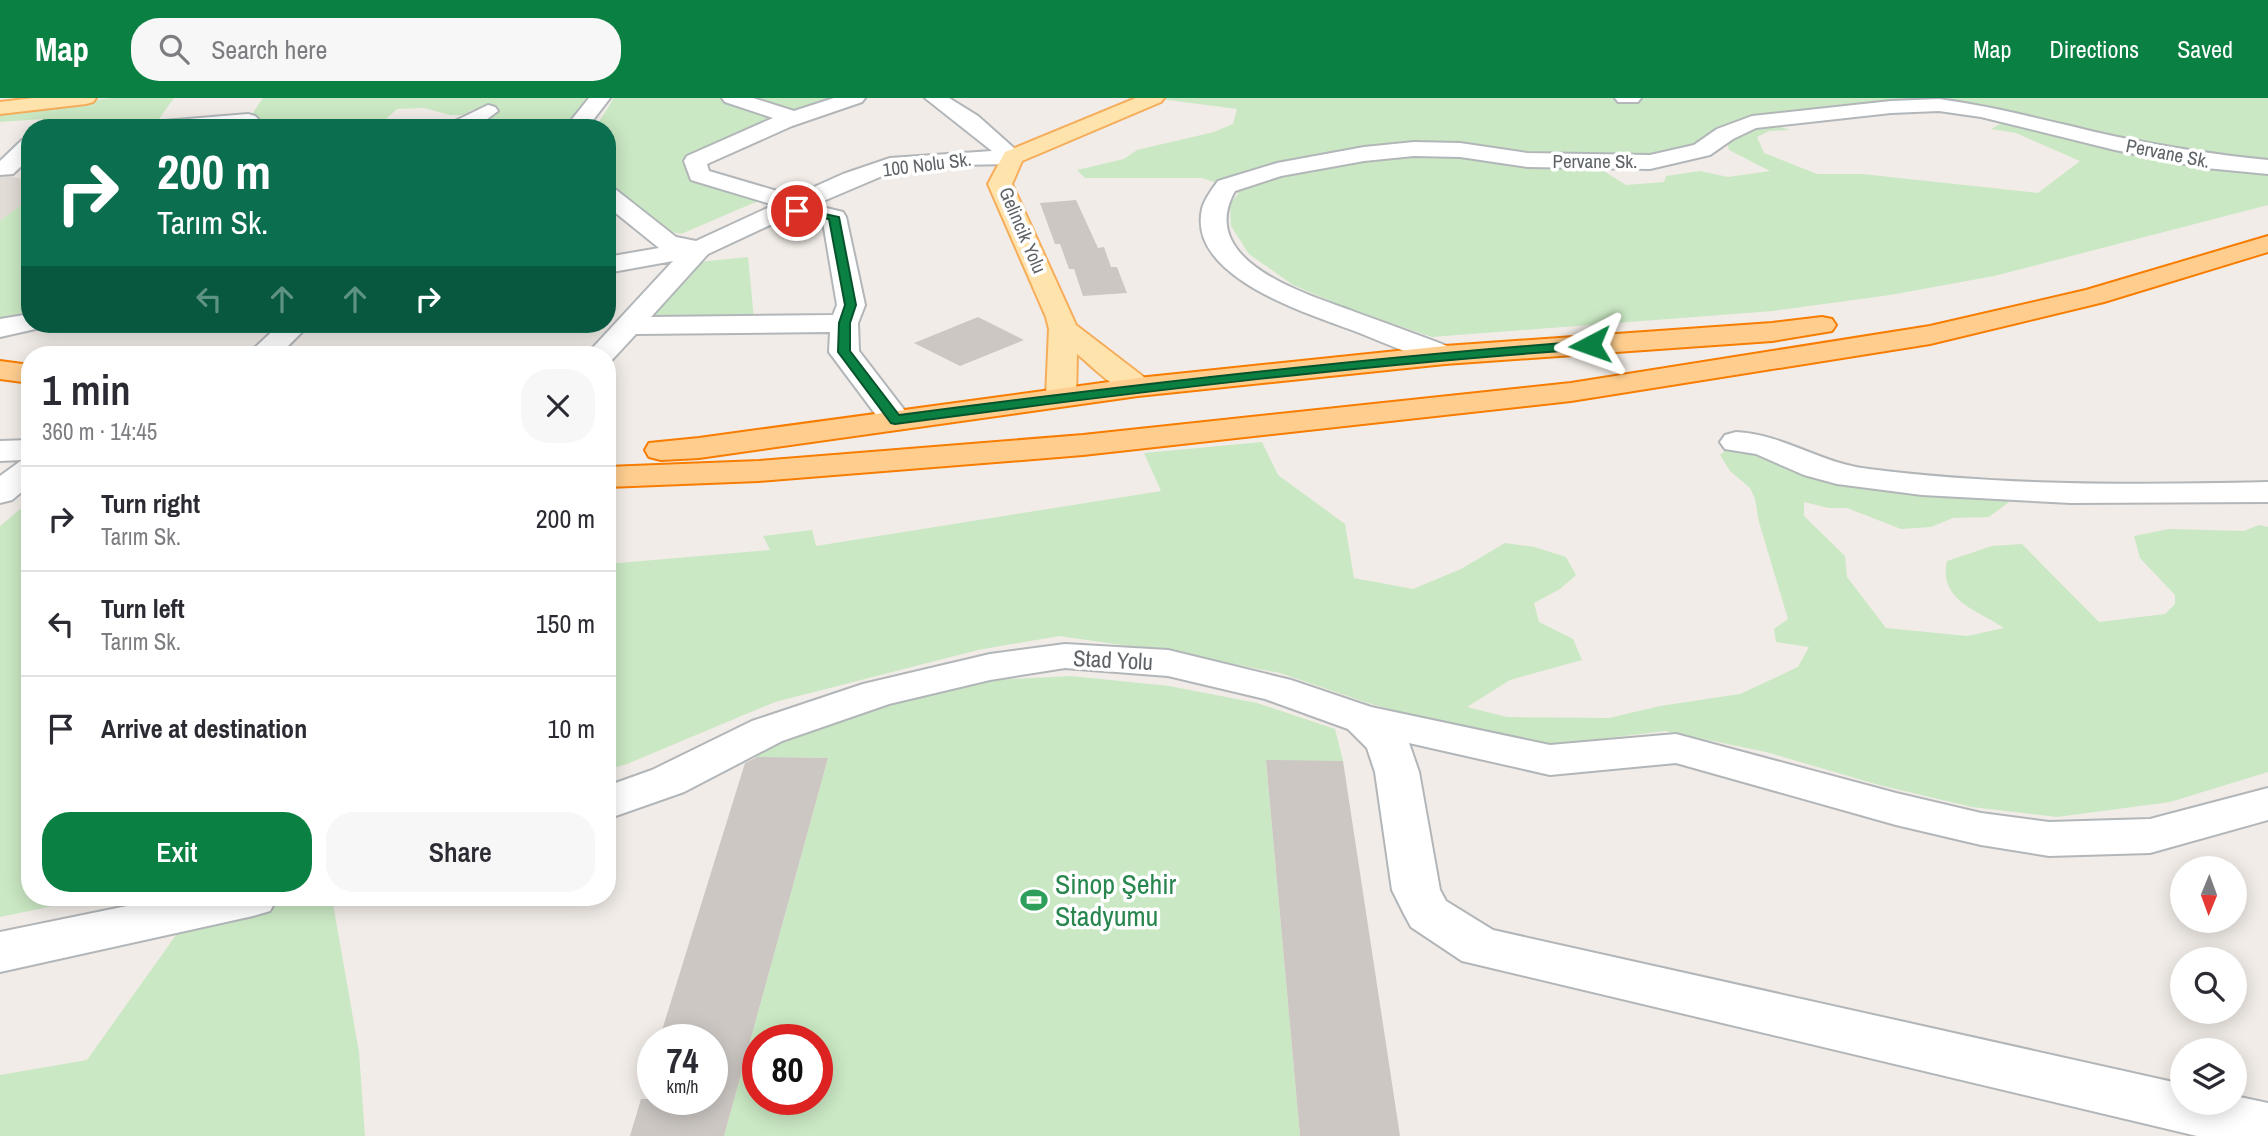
<!DOCTYPE html>
<html lang="en">
<head>
<meta charset="utf-8">
<style>
  :root { --surface:#fff; --page:#f7f7f7; --text:#2b2b33; --muted:#7c7c81; --line:#e1e1e2; --accent:#0b8043 }
  body { margin:0; font-family:"Archivo Narrow",sans-serif; background:var(--page); color:var(--text); height:100vh; display:flex; flex-direction:column; font-size:26px; white-space:nowrap }
  * { box-sizing:border-box; margin:0 }
  p { font-size:23px; color:var(--muted) }
  .icon { flex:none; width:38px; height:38px; fill:none; stroke:currentColor; stroke-width:2; stroke-linecap:round; stroke-linejoin:round }
  .map { position:relative; flex:1; overflow:hidden }
  .panel { position:absolute; left:21px; top:248px; width:595px; height:560px; display:flex; flex-direction:column; background:var(--surface); border-radius:28px; box-shadow:0 4px 18px #0003 }
  .panel>* { flex:none }
  .guide { position:absolute; left:21px; top:21px; width:595px; height:214px; border-radius:28px; box-shadow:0 4px 18px #0003; background:#0b6e4f; color:#fff; overflow:hidden }
  .needle { width:46px; rotate:181deg }
  .tools { position:absolute; left:2170px; top:758px; display:grid; gap:14px }
  .tools a { display:grid; place-items:center; width:77px; height:77px; border-radius:50%; background:var(--surface); box-shadow:0 4px 18px #0003; font-size:35px }
  .speed { position:absolute; left:637px; top:926px; display:flex; gap:14px; font-size:35px; font-weight:700; text-align:center }
  .speed>* { display:grid; place-content:center; width:91px; height:91px; border-radius:50%; background:var(--surface); box-shadow:0 4px 18px #0003; line-height:1 }
  .speed small { font-size:18px; font-weight:400 }
  .speed .limit { border:10px solid #d22; background:#fff; color:#111 }
  .pin { position:absolute; display:grid; place-items:center; width:60px; height:60px; color:#fff; margin:-30px; border:4px solid #fff; border-radius:50%; box-shadow:0 2px 7px #0007 }
  .me { position:absolute; width:77px; margin:-38px; rotate:266deg; stroke-linejoin:round; filter:drop-shadow(0 0 5px #0008) }
  .turn { display:flex; align-items:center; gap:24px; height:147px; padding:0 21px; font-size:32px }
  .turn .icon { width:91px; height:91px; stroke-width:2.5 }
  .turn b { display:block; font-size:49px; line-height:60px }
  .lanes { display:flex; align-items:center; height:66px; padding:0 21px; background:#0003; justify-content:center; gap:35px; direction:ltr }
  .lanes .off { opacity:.35 }
  .round { display:grid; place-items:center; flex:none; width:74px; height:74px; border-radius:28px; background:var(--page) }
  .head { display:flex; align-items:center; justify-content:space-between; height:119px; padding:0 21px }
  h1 { font-size:42px; font-weight:600; line-height:52px }
  .primary-button { display:flex; gap:14px; margin-top:auto; padding:14px 21px }
  .primary-button a { flex:1; height:80px; border-radius:28px; background:var(--accent); color:#fff; font-size:28px; font-weight:600; line-height:80px; text-align:center }
  .primary-button a+a { background:var(--page); color:var(--text) }
  ul { padding:0; list-style:none }
  li { display:flex; align-items:center; gap:21px; height:105px; padding:0 21px; border-top:2px solid var(--line) }
  li div { flex:1 }
  li b { display:block; font-size:26px }
  li em { font-style:normal }
  header { display:flex; align-items:center; gap:42px; box-sizing:border-box; height:98px; padding:0 35px; background:var(--accent); color:#fff }
  header strong { font-size:33px }
  nav { display:flex; gap:38px; margin-inline-start:auto; font-size:24px }
  .search { width:490px; height:63px; background:var(--page); display:flex; align-items:center; gap:18px; box-sizing:border-box; padding:0 24px; border-radius:28px; color:var(--muted); font-size:26px }
  .map>svg:first-child { display:block }
  .education { fill:#e1dcd5 }
  .green { fill:#cae8c3; fill-rule:evenodd }
  .building { fill:#ccc7c3 }
  .lines { fill:none; stroke-linecap:round; stroke-linejoin:round }
  .minor-casing { stroke:#b2b6b9; stroke-width:4 }
  .major-casing { stroke:#f5ad5b; stroke-width:4 }
  .highway-casing { stroke:#f77c00; stroke-width:4 }
  .minor { fill:#fff; fill-rule:evenodd }
  .major { fill:#ffe3ad; fill-rule:evenodd }
  .highway { fill:#ffce8f; fill-rule:evenodd }
  .route { fill:#0b8043; stroke:#07532c; stroke-width:2 }
  .labels { text-anchor:middle; stroke-width:7; stroke-linejoin:round; paint-order:stroke }
  .far-street-label { font-size:19px; fill:#5e6467; stroke:#fff }
  .street-label { font-size:23px; fill:#5e6467; stroke:#fff }
  .near-leisure-label { font-size:28px; fill:#27864d; stroke:#fff; text-anchor:start }
</style>
</head>
<body>
<header>
<strong>Map</strong>
<div class="search"><svg class="icon" aria-label="search" viewBox="0 0 24 24"><circle cx="10" cy="10" r="6"/><path d="M15 15l6 6"/></svg>Search here</div>
<nav><a>Map</a><a>Directions</a><a>Saved</a></nav>
</header>
<div class="map">
<svg width="2268" height="1038" viewBox="0 0 2268 1038">
  <rect width="100%" height="100%" fill="#f1ece7"/>
  <!-- education -->
  <path class="education" d="M8 78 23 81 24 105 0 123V79Z"/>
  <!-- green -->
  <path class="green" d="M112 0H174L156 25 36 30 43 21 0 24V13Z
    M263 0H590L561 30H459L487 13 474 11 463 17H450L424 10 397 11 376 30H234L248 22Z
    M614 0H855L695 63 699 77 770 98 681 136 661 131 639 108 607 85V30H595Z
    M1153 0H2268V107L1994 178 1890 197 1773 213 1432 239 1342 208 1293 187 1249 156 1231 128 1230 106 1239 95 1223 94 1226 88 1202 80H1085L1077 72 1124 61 1137 52 1214 34 1233 26 1237 11ZM1939 7 2009 21 1991 31 2016 35 2080 63 2038 95 1862 76H1817L1764 55 1757 39 1769 33 1790 32 1766 24ZM1726 37 1729 52 1770 73 1728 79 1700 73 1666 78 1664 84 1626 87 1591 65 1702 52Z
    M23 81H30V216L0 221V123L24 105Z
    M748 159 754 221 649 220 699 164Z
    M1262 344 1278 377 1345 426 1354 480 1413 491 1461 471 1505 445 1534 449 1566 459 1576 477 1560 491 1534 505 1539 524 1573 541 1582 562 1510 582 1467 609 1507 619 1609 620 1660 608 1740 596 1798 569 1809 549 1776 544 1774 531 1788 521 1759 424 1755 401 1750 390 1730 373 1720 357 1736 344 1817 371 2015 392 2009 404 1989 419 1953 420 1931 429 1901 431 1847 410H1829L1804 404V418L1845 458 1847 479 1886 530 1967 538 2004 530C1980 513 1938 504 1947 463L1992 448 2022 446 2099 524 2165 516 2175 506V497L2140 460 2134 438 2169 431 2244 433 2259 427 2268 429V674L2170 704 2057 719 1972 709 1879 687 1766 654 1665 633 1527 650 1368 605 1280 575 1171 554 1059 538 978 552 775 604 627 666 607 672V466L770 452 763 438 812 432 816 448 1161 393 1144 355Z
    M30 403V800H92L0 819V428Z
    M1071 578 1169 588 1257 605 1335 631 1343 663H1266L1300 1038H724L828 660 747 659 832 619 989 582ZM758 942H817V1001H758Z
    M270 800H332L359 954 365 1038H0V977L87 962 186 823Z"/>
  <!-- building -->
  <path class="building" d="M1076 102 1098 150 1104 149 1111 169H1117L1127 195 1083 198 1074 171H1069L1060 146H1055L1040 105Z
    M978 219 1024 242 960 268 914 245Z
    M757 659 828 660 724 1038H630L641 1001H712V942H659L745 665Z
    M1266 662 1343 663 1400 1038H1300Z"/>
  <g class="lines">
    <!-- minor casing -->
    <g class="minor-casing">
      <path id="minor" d="M589 0H610L587 30H565Z
        M722 0H753L794 13 834 0H865L862 4 792 28 707 66 709 73 794 98 843 76 890 60 992 53 925 0H949L978 18 1024 59 1021 64 1013 66 956 67 894 73 814 107 843 114 846 119 865 207 858 225 859 253 912 322 907 329 896 331 885 329 829 254 830 234 636 236 611 263 607 264V257H586L673 163 607 175V159L659 150 607 108V89L615 91 676 139 696 143 774 107 691 82 684 63 687 58 773 20 725 4ZM785 120 823 124 837 207 833 217 651 219 708 156Z
        M1615 0H1641L1638 4H1618Z
        M1939 1C1998 9 2055 25 2113 38 2165 49 2216 57 2268 62V76L2206 70 2115 52 1981 19 1939 13 1891 15 1756 30 1733 41 1710 57 1650 71 1527 69 1460 59 1414 58 1364 63 1281 78 1235 93C1195 164 1307 196 1355 214 1388 226 1422 238 1455 251L1460 257 1455 263 1445 266C1412 258 1381 243 1349 231 1304 214 1187 178 1202 111 1204 102 1212 91 1218 83L1277 65 1364 49 1414 44 1460 45 1527 55 1650 57 1694 47 1717 31 1752 18 1891 3Z
        M488 7 495 9 498 13 475 30H448L451 25Z
        M248 16 255 18 259 22 255 26 231 30H141L144 25 152 24Z
        M30 40V60L13 76 0 77V63L22 42Z
        M30 216V226H43L40 230 0 239V221Z
        M280 226H310L279 257H247Z
        M1736 334C1783 336 1822 366 1869 371 2001 388 2135 387 2268 384V404L2071 405 1922 397 1837 386 1804 377 1756 356 1725 351 1720 344 1725 337Z
        M30 342V387L12 402 0 405V378L22 362 0 363V343Z
        M1065 546 1168 552 1291 582 1371 609 1550 647 1676 636 1896 695 1981 715 2049 724 2150 721 2268 690V722L2150 755 2049 758 1981 747 1896 727 1676 665 1550 677 1409 645 1419 674 1440 792 1446 803 1493 832 2182 986V1004H2235V998L2268 1005V1038H2197L1462 863 1411 829 1404 816 1392 792 1375 674 1367 650 1348 631 1265 601 1168 578 1065 570 990 582 889 606 782 643 684 694 607 721V688L652 672 752 623 863 586 990 556Z
        M166 800H277L270 813 253 818 0 874V834Z"/>
    </g>
    <!-- major casing -->
    <g class="major-casing">
      <path id="major" d="M33 0H96L93 4 86 6 0 16V4Z
        M1136 0H1164L1161 4 1022 63 1012 86 1076 227 1149 283 1153 289 1149 295C1122 302 1097 272 1077 256L1076 299 1072 306 1061 308 1050 306 1046 299 1049 231 1046 219 988 86 1005 54Z"/>
    </g>
    <!-- highway casing -->
    <g class="highway-casing">
      <path id="highway" d="M2268 138V154L2104 204 1930 246 1571 303 1083 357 759 383 607 389V369L759 363 1083 337 1571 285 1930 228 2086 192Z
        M1822 219 1832 221 1836 227 1832 233 1772 243 1445 266 1138 298 699 360 661 362 649 359 645 352 649 345 699 340 1138 280 1445 248 1772 225Z
        M0 263 30 267V285L0 281Z"/>
    </g>
    <!-- minor -->
    <use href="#minor" class="minor"/>
    <!-- major -->
    <use href="#major" class="major"/>
    <!-- highway -->
    <use href="#highway" class="highway"/>
  </g>
  <!-- route -->
  <path class="route" d="M797 110 839 119 856 207 850 225V253L899 317C1129 287 1359 260 1590 243L1596 247 1590 251C1357 267 1127 295 895 326L891 325 838 254 839 225 845 207 829 121 794 115 792 113Z"/>
  <!-- icons -->
  <defs>
    <g id="stadium-bare" transform="scale(2.1)"><path d="M0-5a6.5 5 0 1 0 0 10a6.5 5 0 1 0 0-10ZM-3.5-1.8h7v3.6h-7Z" fill="#2e9e5b" stroke="#fff" stroke-width="2.5" paint-order="stroke"/></g>
  </defs>
  <g fill-rule="evenodd">
    <use href="#stadium-bare" x="1034" y="802"/>
  </g>
  <g class="labels">
    <!-- far-street labels -->
    <g class="far-street-label">
      <text transform="translate(2168 55) rotate(11)" y="7">Pervane Sk.</text>
      <text x="1595" y="70">Pervane Sk.</text>
      <text transform="translate(927 66) rotate(-7)" y="7">100 Nolu Sk.</text>
      <text transform="translate(1023 132) rotate(67)" y="7">Gelincik Yolu</text>
    </g>
    <!-- street labels -->
    <g class="street-label">
      <text transform="translate(1113 562) rotate(3)" y="8">Stad Yolu</text>
    </g>
    <!-- near-leisure labels -->
    <g class="near-leisure-label">
      <text x="1055" y="796">Sinop Şehir<tspan x="1055" dy="32">Stadyumu</tspan></text>
    </g>
  </g>
</svg>
<div class="tools">
<a><svg class="needle" viewBox="-14 -14 28 28"><path d="M0-13l5 13h-10z" fill="#e53935"/><path d="M0 13l5-13h-10z" fill="#7c7c81"/></svg></a>
<a><svg class="icon" aria-label="search" viewBox="0 0 24 24"><circle cx="10" cy="10" r="6"/><path d="M15 15l6 6"/></svg></a>
<a><svg class="icon" aria-label="layers" viewBox="0 0 24 24"><path d="M12 4l9 5-9 5-9-5zM3 14l9 5 9-5"/></svg></a>
</div>
<div class="speed"><div>74<small>km/h</small></div><div class="limit">80</div></div>
<div class="pin" style="left:797px;top:113px;background:#d93025"><svg class="icon" aria-label="arrive" viewBox="0 0 24 24"><path d="M6 21V4h12l-3 4 3 4H6"/></svg></div>
<svg class="me" style="left:1590px;top:247px" viewBox="-20 -20 40 40"><path d="M0-17L14 15 0 8-14 15z" fill="#0b8043" stroke="#fff" stroke-width="4"/></svg>
<div class="guide">
<div class="turn"><svg class="icon" aria-label="right" viewBox="0 0 24 24"><path d="M7 20v-9h11M14 6l5 5-5 5"/></svg><div><b>200 m</b>Tarım Sk.</div></div>
<div class="lanes"><svg class="icon off" aria-label="left" viewBox="0 0 24 24"><path d="M17 20v-9H6M10 6l-5 5 5 5"/></svg><svg class="icon off" aria-label="ahead" viewBox="0 0 24 24"><path d="M12 20V5M6 11l6-6 6 6"/></svg><svg class="icon off" aria-label="ahead" viewBox="0 0 24 24"><path d="M12 20V5M6 11l6-6 6 6"/></svg><svg class="icon" aria-label="right" viewBox="0 0 24 24"><path d="M7 20v-9h11M14 6l5 5-5 5"/></svg></div>
</div>
<section class="panel">
<div class="head"><div><h1>1 min</h1><p>360 m · 14:45</p></div><a class="round"><svg class="icon" aria-label="close" viewBox="0 0 24 24"><path d="M6 6l12 12M18 6L6 18"/></svg></a></div>
<ul>
<li><svg class="icon" aria-label="right" viewBox="0 0 24 24"><path d="M7 20v-9h11M14 6l5 5-5 5"/></svg><div><b>Turn right</b><p>Tarım Sk.</p></div><em>200 m</em></li>
<li><svg class="icon" aria-label="left" viewBox="0 0 24 24"><path d="M17 20v-9H6M10 6l-5 5 5 5"/></svg><div><b>Turn left</b><p>Tarım Sk.</p></div><em>150 m</em></li>
<li><svg class="icon" aria-label="arrive" viewBox="0 0 24 24"><path d="M6 21V4h12l-3 4 3 4H6"/></svg><div><b>Arrive at destination</b></div><em>10 m</em></li>
</ul>
<div class="primary-button"><a>Exit</a><a>Share</a></div>
</section>
</div>
</body>
</html>
